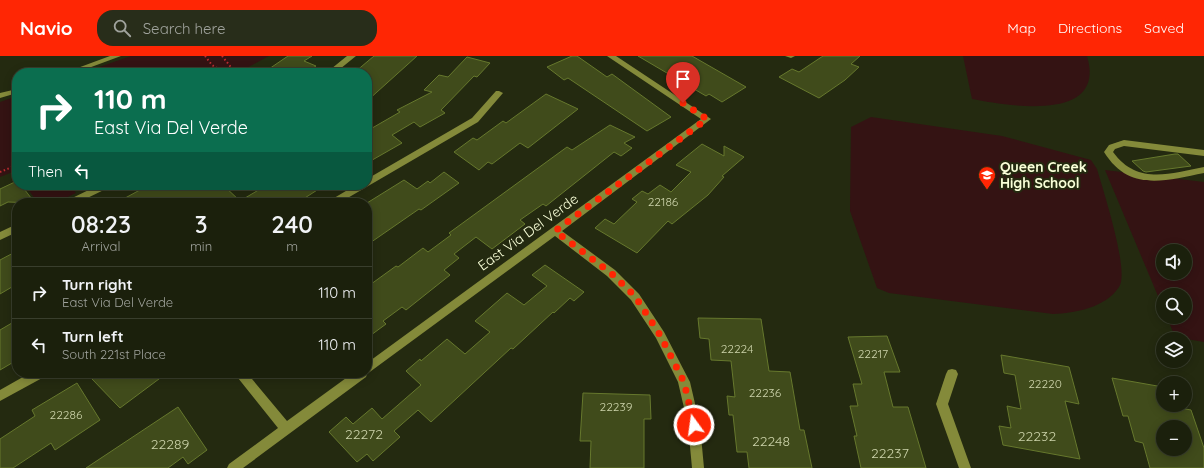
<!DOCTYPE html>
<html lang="en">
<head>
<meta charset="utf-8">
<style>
  :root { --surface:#1b200c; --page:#282d1a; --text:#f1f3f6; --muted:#a0a39d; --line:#393e2d; --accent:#ff2604 }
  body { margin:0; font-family:Quicksand,sans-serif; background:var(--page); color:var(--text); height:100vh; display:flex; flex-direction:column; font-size:15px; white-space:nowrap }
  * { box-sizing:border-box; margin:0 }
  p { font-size:13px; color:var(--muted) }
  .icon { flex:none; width:22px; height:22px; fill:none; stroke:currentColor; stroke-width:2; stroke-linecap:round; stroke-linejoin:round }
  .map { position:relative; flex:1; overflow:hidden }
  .side { position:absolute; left:12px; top:142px; width:360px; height:180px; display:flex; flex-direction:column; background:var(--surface); border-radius:16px; box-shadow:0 2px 10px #0003,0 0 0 1px var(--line) }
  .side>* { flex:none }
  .hud { position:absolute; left:12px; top:12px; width:360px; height:122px; border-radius:16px; box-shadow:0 2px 10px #0003,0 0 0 1px var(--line); background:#0b6e4f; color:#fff; overflow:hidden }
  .tools { position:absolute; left:1156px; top:188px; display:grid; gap:8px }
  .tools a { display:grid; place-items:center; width:36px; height:36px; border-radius:50%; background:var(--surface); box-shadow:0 2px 10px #0003,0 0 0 1px var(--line); font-size:20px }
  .pin { position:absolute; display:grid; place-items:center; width:34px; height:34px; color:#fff; margin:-41px -17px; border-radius:50% 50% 50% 0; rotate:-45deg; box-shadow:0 0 4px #0007 }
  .pin .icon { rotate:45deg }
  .me { position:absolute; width:44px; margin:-22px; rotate:346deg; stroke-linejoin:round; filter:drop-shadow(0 0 3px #0008) }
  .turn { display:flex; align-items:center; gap:14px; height:84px; padding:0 16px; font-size:18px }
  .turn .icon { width:52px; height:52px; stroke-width:2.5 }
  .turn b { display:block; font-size:28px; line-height:34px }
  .then { display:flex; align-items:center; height:38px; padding:0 16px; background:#0003; gap:8px; font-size:15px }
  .eta { display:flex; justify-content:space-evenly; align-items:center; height:68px; text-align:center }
  .eta b { font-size:24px; font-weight:600; line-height:28px }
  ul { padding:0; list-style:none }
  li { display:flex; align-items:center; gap:12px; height:52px; padding:0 16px; border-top:1px solid var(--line) }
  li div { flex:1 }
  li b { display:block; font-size:15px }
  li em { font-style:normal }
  header { display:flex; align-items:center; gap:24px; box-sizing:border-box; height:56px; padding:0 20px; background:var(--accent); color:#fff }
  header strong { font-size:19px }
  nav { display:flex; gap:22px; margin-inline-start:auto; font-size:14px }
  .search { width:280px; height:36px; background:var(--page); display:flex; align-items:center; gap:10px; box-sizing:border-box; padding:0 14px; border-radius:16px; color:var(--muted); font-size:15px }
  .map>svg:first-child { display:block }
  .green { fill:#341313; fill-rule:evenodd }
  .building { fill:#404b1b; stroke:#66782d; fill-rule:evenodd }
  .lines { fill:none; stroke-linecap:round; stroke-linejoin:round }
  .path { stroke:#be2d31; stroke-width:2; stroke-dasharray:1.5 2.5; stroke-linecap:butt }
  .minor { fill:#848a3a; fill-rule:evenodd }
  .route { stroke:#ff2604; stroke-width:7; stroke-dasharray:0 12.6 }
  .labels { text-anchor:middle; stroke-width:4; stroke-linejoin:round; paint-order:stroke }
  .number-label { font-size:12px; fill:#cbd2a9 }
  .poi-label { font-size:14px; font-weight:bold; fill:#f9ffd8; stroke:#242a10; text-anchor:start }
  .street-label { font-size:14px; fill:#f9ffd8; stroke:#242a10 }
  .near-number-label { font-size:14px; fill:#cbd2a9 }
</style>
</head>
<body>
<header>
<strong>Navio</strong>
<div class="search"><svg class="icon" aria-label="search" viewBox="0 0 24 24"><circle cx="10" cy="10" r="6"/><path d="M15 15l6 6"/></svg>Search here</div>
<nav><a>Map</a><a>Directions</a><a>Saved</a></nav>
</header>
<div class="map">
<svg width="1204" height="412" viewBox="0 0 1204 412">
  <rect width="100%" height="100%" fill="#242a10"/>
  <!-- green -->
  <path class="green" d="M131 0H269L237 17H82Z
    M963 0H1087C1107 67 1009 50 972 43Z
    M17 40V117L15 115 0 121V46Z
    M871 61 1002 80 1091 104 1097 113C1103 134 1130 216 1119 231 1105 252 1075 257 1053 258L889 237 877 232 850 155 851 71Z
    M1105 114 1204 126V286L1175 281 1167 261H1185V239H1163V252ZM1163 195H1185V217H1163Z
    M25 129H70L76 137 55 147H38Z"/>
  <!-- building -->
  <path class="building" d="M288 0H312L304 5 316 10 305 17H263Z
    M374 0H417L367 45V17L355 16Z
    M572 0H577L607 21 612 18 671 61 647 75 568 22 564 24 547 11Z
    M638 0H692L746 31 722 46 709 38 706 40Z
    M823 0H860L851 8 859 11 845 24 819 42 779 21 792 13 799 16Z
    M467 1 490 7 477 21 474 20 441 54 445 57 420 71 414 66 392 79 402 87 367 107V75L400 56 397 54 432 36 424 34 439 19 448 21Z
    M546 38 578 53 528 92 520 87 492 108 488 106 479 114 454 96 473 82 477 84 503 65 506 67Z
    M610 69 635 81 624 87 632 92 621 100 614 96 546 150 543 148 520 164 525 168 492 193 476 181 454 198 459 202 444 214 450 219 406 254 402 251 383 265 386 268 367 282V231L396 210 398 211 423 192 428 196 451 179 449 177 567 91 572 94Z
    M702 88 724 100V90L744 101 722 120 724 121 708 139 672 168 668 165 637 197 595 172 605 163 614 168 637 146 632 143 642 135 648 138 660 129 671 136 691 116 676 109Z
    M1175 98H1178L1191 110 1146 116 1143 115 1132 105Z
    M444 116 459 127 421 154 419 153 367 189V147L404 124 417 133 428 125 430 127Z
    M17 125V129H21L35 147 8 146 0 150V133Z
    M149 129H223L240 145 267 129H325L297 147H282L277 143 270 147H116Z
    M17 195V228L0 238V204Z
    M545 209 584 236 574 245 570 242 554 257 553 256 513 293 511 292 431 366 418 354 394 375 400 381 373 405 367 398 357 406 329 376 346 361 353 368 372 352 382 363 421 329 406 315 420 303 421 305 447 283 465 298 490 276 475 265 507 237 524 249 547 230 532 219Z
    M698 262 761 263 769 315 790 316 800 374H804L812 412H749L747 396H737L733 359H729L727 340 735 341 731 305 711 304 709 283 700 282Z
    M17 264V304L0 314V274Z
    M887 280 900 316H884L893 351H908L926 412H861L854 380H857L850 350H858L853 328H862L848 281Z
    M1001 299 1069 311 1079 348 1065 345 1080 403 1003 389 999 370 1011 372 1007 350 1021 353 1015 319 1004 317Z
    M100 317H167L120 352 92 323Z
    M1112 322 1163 331V349H1179L1180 352 1191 354 1204 392V412H1150L1143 387 1135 385 1128 360H1123ZM1163 371H1185V393H1163Z
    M77 327 100 364 55 394 51 387 13 412H0V383L35 360 32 354Z
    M583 337 650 339 651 363H644V412H590L591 385H580Z
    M178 351 207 394 188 408 183 401 168 412H86Z"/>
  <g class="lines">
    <!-- path -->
    <path class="path" d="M205 0 212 9 226 17
      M222 0 234 15 229 17
      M0 116 17 109"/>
    <!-- minor -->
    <path class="minor" d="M110 0H121L75 17H64Z
      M347 0H356L335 17H326Z
      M607 0H616L711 63 562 175 615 214 639 238 664 276 690 326 700 369 704 412H692L688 369 678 326 656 282 631 244 607 220 555 180 367 318 366 321 243 412H227L229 408 278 372 234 317H247L287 365 353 317H367V307L701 63Z
      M785 0H795L791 2Z
      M17 33V37L0 42V37Z
      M496 35H499L503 37 478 66 339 147H327L329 145 356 129H367V123L472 62Z
      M1124 84 1204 94V100L1124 90 1115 93 1113 96C1137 129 1169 118 1204 111V117C1164 125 1129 136 1104 96L1109 89Z
      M99 129H112L110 131 77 147H64L66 145Z
      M17 168V176L0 184V176Z
      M952 313 956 314 958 318 948 348 971 412H959L936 348 946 318 948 314Z
      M30 317H46L44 321 0 345V334Z"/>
  </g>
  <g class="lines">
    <!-- route -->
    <path class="route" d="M683 47 707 63 555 175 611 217 635 240 660 279 684 326 694 369"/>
  </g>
  <!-- icons -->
  <defs>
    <g id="school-pin" transform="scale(0.9)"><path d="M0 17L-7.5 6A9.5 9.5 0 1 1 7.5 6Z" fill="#ff2604" stroke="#242a10"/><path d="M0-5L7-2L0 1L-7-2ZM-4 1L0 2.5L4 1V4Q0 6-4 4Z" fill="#fff"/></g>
  </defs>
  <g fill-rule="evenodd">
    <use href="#school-pin" x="987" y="119"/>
  </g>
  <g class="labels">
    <!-- number labels -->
    <g class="number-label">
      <text x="663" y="150">22186</text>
      <text x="737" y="297">22224</text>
      <text x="873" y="302">22217</text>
      <text x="1045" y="332">22220</text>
      <text x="765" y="341">22236</text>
      <text x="616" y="355">22239</text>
      <text x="66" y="363">22286</text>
    </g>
    <!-- poi labels -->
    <g class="poi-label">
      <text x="1000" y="116">Queen Creek<tspan x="1000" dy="16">High School</tspan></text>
    </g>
    <!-- street labels -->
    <g class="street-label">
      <text transform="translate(528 176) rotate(-36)" y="5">East Via Del Verde</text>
    </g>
    <!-- near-number labels -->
    <g class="near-number-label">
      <text x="364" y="383">22272</text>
      <text x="1037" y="385">22232</text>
      <text x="771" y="390">22248</text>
      <text x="170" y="393">22289</text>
      <text x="890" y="402">22237</text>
    </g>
  </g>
</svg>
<div class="tools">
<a><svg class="icon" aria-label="sound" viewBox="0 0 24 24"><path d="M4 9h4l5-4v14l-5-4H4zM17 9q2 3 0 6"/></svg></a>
<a><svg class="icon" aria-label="search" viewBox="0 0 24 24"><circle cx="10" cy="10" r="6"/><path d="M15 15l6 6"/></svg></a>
<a><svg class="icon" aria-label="layers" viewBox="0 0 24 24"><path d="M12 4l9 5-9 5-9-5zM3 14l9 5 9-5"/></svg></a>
<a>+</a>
<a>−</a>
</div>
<div class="pin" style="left:683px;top:47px;background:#d93025"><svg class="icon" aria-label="arrive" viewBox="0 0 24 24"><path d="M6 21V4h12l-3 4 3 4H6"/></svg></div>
<svg class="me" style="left:694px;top:369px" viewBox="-20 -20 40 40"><circle r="17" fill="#ff2604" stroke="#fff" stroke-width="3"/><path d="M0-11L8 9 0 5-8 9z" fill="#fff"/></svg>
<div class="hud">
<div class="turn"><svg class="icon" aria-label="right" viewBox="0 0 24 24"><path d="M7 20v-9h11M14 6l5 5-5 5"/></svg><div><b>110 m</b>East Via Del Verde</div></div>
<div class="then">Then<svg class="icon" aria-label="left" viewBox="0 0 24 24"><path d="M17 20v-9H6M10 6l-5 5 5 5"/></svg></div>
</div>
<section class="side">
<div class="eta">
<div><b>08:23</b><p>Arrival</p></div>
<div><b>3</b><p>min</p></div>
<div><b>240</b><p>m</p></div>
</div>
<ul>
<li><svg class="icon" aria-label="right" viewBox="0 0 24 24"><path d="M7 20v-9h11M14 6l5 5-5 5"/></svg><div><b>Turn right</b><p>East Via Del Verde</p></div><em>110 m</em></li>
<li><svg class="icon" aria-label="left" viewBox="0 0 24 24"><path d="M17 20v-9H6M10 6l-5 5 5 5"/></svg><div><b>Turn left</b><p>South 221st Place</p></div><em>110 m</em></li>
</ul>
</section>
</div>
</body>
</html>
